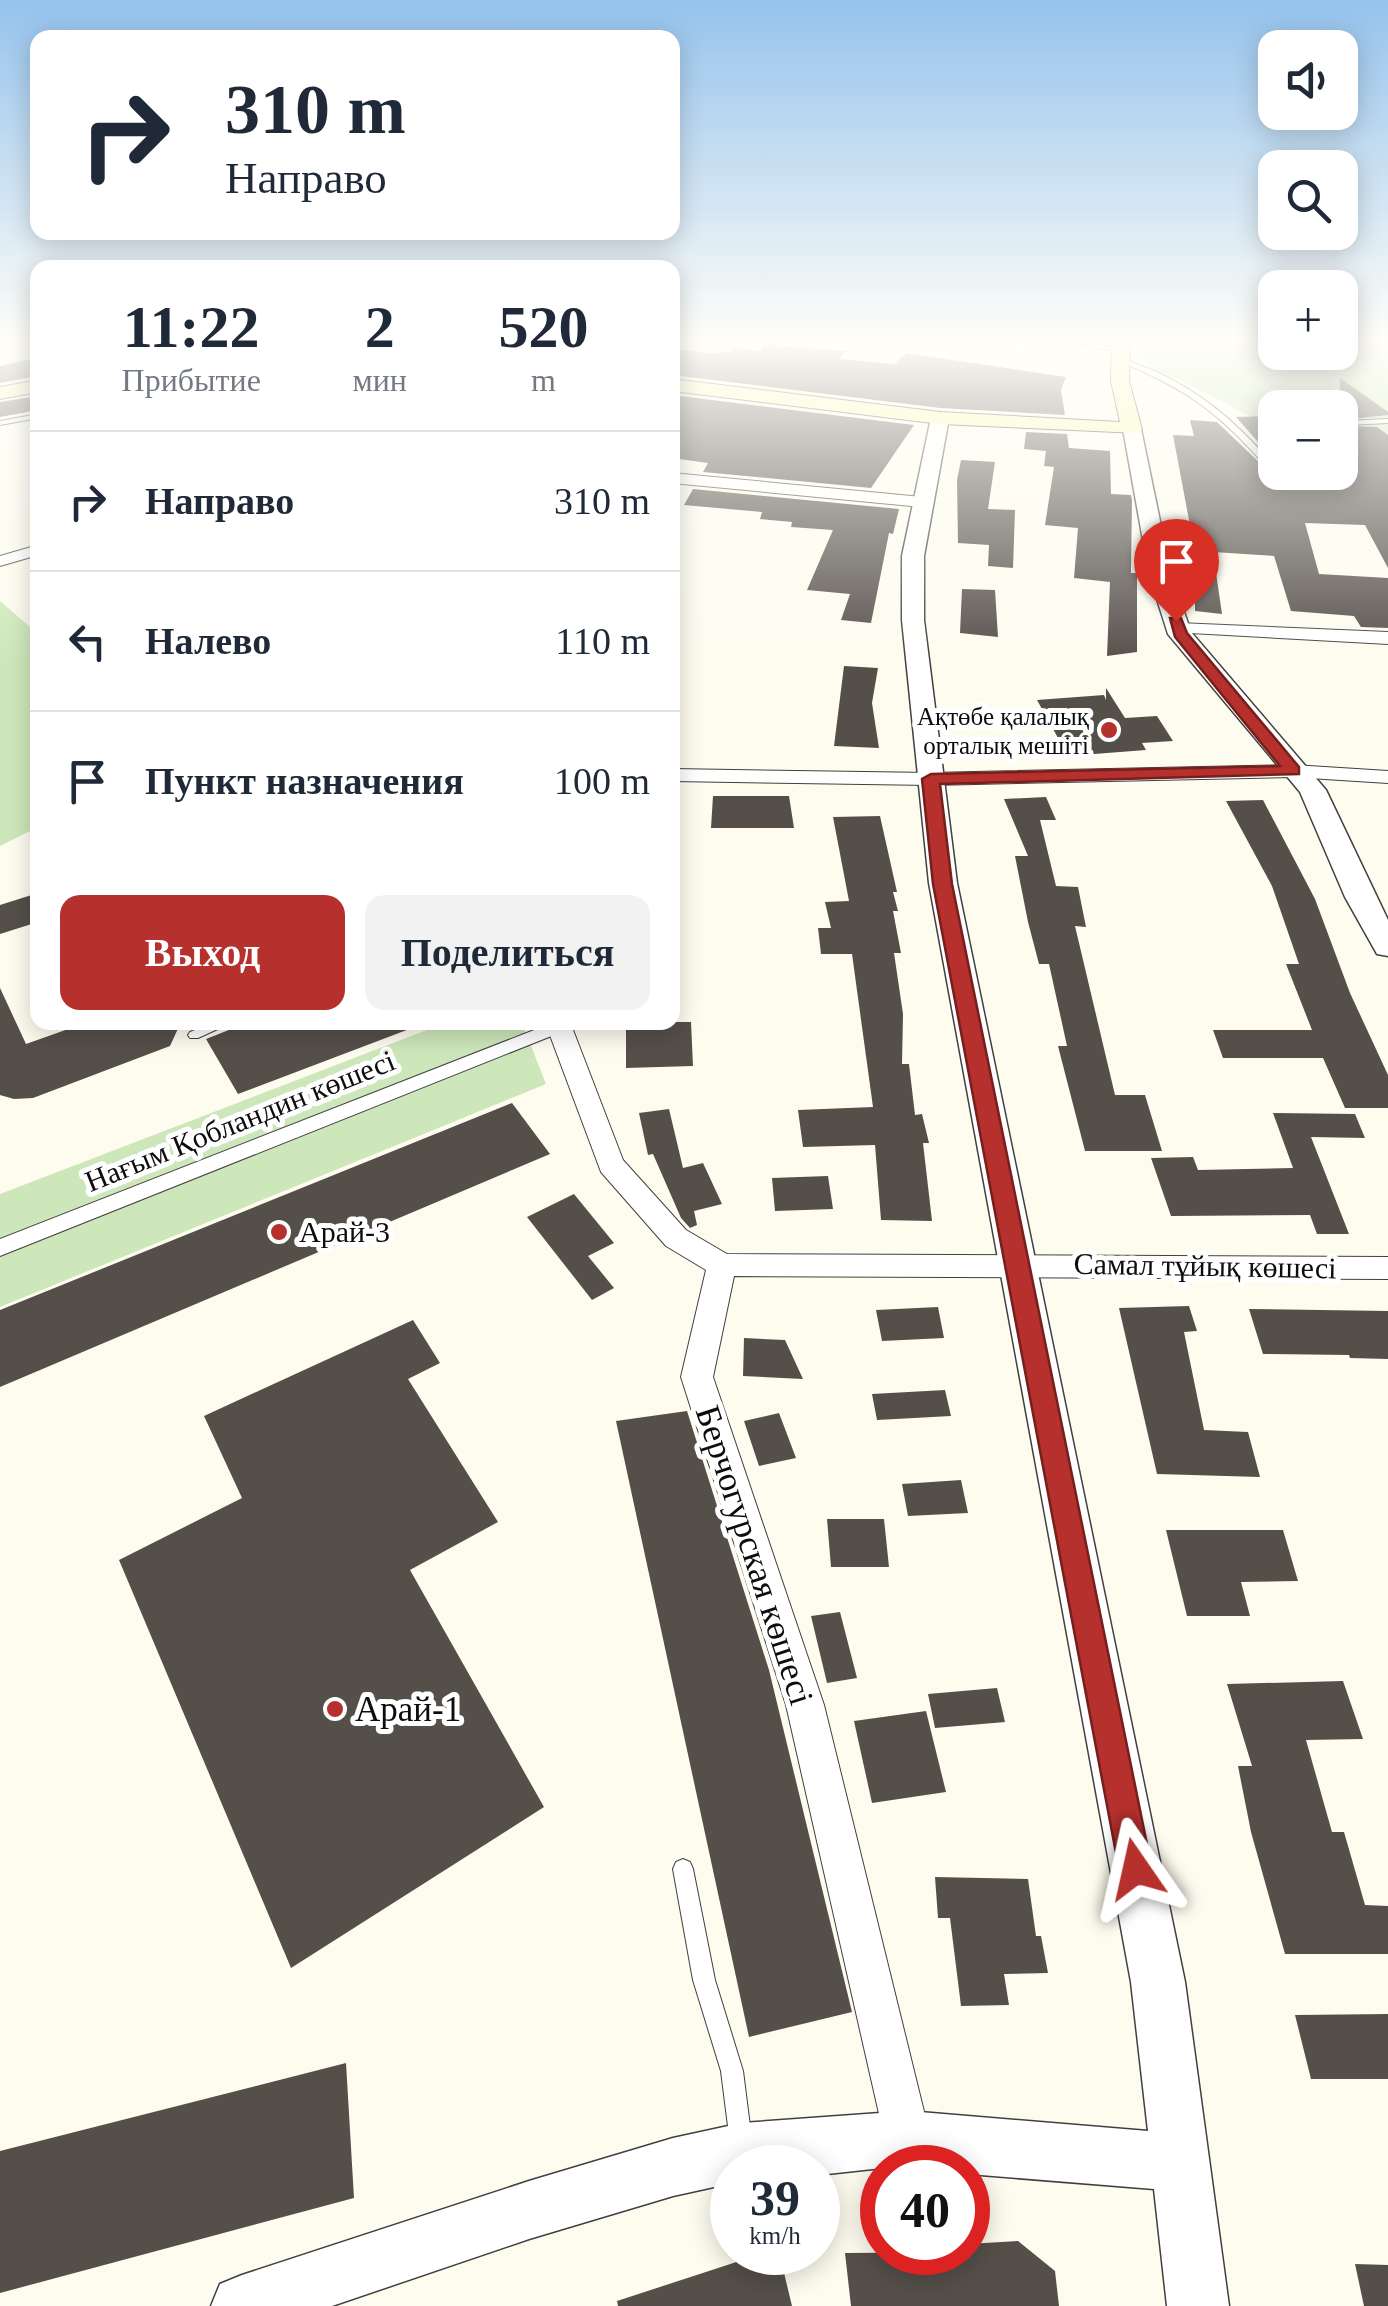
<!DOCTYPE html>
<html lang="ru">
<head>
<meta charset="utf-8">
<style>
  :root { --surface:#fff; --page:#f2f2f3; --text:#1f2937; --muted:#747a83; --line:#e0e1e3; --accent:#b6302d }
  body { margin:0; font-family:Georgia,serif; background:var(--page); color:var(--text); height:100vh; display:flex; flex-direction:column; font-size:38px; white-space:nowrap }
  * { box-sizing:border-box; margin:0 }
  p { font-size:32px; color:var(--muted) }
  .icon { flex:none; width:55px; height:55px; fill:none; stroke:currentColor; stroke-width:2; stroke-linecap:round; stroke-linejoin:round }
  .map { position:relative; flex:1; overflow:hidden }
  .side { position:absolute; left:30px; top:260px; width:650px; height:770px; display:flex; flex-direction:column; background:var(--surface); border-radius:20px; box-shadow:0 5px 25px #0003 }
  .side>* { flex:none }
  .banner { position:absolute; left:30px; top:30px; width:650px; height:210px; border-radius:20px; box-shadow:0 5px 25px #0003; background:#fff; color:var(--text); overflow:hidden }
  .fabs { position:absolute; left:1258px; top:30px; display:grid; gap:20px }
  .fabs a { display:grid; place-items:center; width:100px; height:100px; border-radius:20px; background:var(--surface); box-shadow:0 5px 25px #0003; font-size:50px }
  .speed { position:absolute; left:710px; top:2145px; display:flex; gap:20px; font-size:50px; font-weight:700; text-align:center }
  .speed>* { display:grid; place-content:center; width:130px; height:130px; border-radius:50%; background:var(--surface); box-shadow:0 5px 25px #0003; line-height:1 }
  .speed small { font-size:25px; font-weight:400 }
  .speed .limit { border:15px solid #d22; background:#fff; color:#111 }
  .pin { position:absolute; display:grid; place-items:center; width:85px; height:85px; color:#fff; margin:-102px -42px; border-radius:50% 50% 50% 0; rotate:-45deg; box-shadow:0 0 10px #0007 }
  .pin .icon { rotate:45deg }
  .me { position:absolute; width:110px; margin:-55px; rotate:349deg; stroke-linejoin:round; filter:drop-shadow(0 0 8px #0008) }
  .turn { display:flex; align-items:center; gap:35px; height:210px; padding:0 30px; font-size:45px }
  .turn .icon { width:130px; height:130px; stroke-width:2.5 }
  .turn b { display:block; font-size:70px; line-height:85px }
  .eta { display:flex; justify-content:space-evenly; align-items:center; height:170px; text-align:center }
  .eta b { font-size:60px; font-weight:700; line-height:70px }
  .action { display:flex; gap:20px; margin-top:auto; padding:20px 30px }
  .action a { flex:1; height:115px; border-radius:20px; background:var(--accent); color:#fff; font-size:40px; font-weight:700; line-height:115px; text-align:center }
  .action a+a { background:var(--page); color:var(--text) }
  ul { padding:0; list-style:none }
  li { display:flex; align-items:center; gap:30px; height:140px; padding:0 30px; border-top:2px solid var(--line) }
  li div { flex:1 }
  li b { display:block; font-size:38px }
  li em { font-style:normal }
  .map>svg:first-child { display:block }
  .green { fill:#cee7ba }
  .building { fill:#554f4a }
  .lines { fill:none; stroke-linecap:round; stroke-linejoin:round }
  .service-casing { stroke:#404040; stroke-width:2 }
  .pedestrian-casing { stroke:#404040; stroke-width:2 }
  .minor-casing { stroke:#404040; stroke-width:2 }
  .tertiary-casing { stroke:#404040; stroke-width:3 }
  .secondary-casing { stroke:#2f2f2f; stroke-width:2 }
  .service { fill:#fff; fill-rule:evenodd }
  .pedestrian { fill:#fff; fill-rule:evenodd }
  .minor { fill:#fff; fill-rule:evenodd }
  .tertiary { fill:#fff; fill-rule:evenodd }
  .secondary { fill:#faf8ad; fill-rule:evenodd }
  .route { fill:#b6302d; stroke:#761f1d; stroke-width:2.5 }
  .poi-dot { fill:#b6302d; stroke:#fff; stroke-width:4 }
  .labels { text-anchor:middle; stroke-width:10; stroke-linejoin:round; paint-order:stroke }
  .far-poi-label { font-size:25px; fill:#0d0d0d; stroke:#fff; text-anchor:end }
  .street-label { font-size:30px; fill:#0d0d0d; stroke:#fff }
  .poi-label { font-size:30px; fill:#0d0d0d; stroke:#fff; text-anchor:start }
  .near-street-label { font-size:35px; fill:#0d0d0d; stroke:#fff }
  .near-poi-label { font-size:35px; fill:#0d0d0d; stroke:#fff; text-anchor:start }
</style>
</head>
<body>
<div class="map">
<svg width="1388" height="2306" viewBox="0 0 1388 2306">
  <rect width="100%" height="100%" fill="#fefcef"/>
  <!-- green -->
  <path class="green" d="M1147 341H1275V352H1340V341H1388V488L1340 463V408H1275V429L1177 378 1158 374 1144 361Z
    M0 601 37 633 38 827 0 846Z
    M445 1023H522L546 1084 0 1307V1194Z"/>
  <!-- building -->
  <path class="building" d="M765 344 846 351 839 359 894 364 907 353 1066 377 1061 390 1065 415 940 408 672 375V349L710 353 730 352 735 347 760 351Z
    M38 357V376L0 383V366Z
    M1340 378 1388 412V415L1340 420Z
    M672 395 914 425 871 488 703 472 708 463 672 458Z
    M38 396V410L0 417V402Z
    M1275 416V472H1340V426L1377 427 1388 435V568L1365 525 1305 523 1319 574 1388 578V628L1361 627 1354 616 1291 611 1274 556 1213 552 1222 614 1195 611V570H1191L1187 535 1192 536 1173 435 1194 436 1190 420 1217 422 1263 466 1272 462V458L1236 417Z
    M1026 432 1067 434 1069 448 1110 451 1111 494 1131 495 1132 500 1131 573H1137V652L1107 656 1110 582 1074 578 1078 528 1045 525 1054 467 1044 466 1046 451 1024 449Z
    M961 460 995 462 988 509 1015 510 1013 568 988 566 989 545 958 543 957 480Z
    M693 489 899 509 893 534 889 533 871 623 841 620 850 594 807 590 833 530 791 527 792 522 760 519 762 512 684 505Z
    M962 589 995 590 998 637 960 633Z
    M844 666 878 668 872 703 879 748 834 746Z
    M1106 688 1125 718 1157 716 1173 741 1142 743 1146 750 1068 756 1037 700 1104 695 1106 700Z
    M713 796H789L794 828H711Z
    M1046 797 1056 820H1040L1056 886 1078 887 1086 927 1075 926 1115 1095H1145L1162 1151H1085L1058 1046H1067L1049 964H1039L1028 922 1015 856H1028L1004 799Z
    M1263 800 1315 899 1350 993 1388 1075V1108H1345L1323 1058H1223L1213 1030H1312L1286 964H1299L1272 886 1226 801Z
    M880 816 897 892H893L898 911H893L901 953H894L903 1014 902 1064H909L915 1115 922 1114 929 1143H923L932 1221 881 1220 875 1145 803 1147 798 1110 873 1107 852 954H821L818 928H831L825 902 849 901 833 817Z
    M38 893V922L0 934V905Z
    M0 988 26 1044 88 1022H181L170 1046 33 1098 14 1099 0 1095Z
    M249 1022H420V1025L238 1094 206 1039Z
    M626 1022H691L693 1066 626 1068Z
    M512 1103 550 1154 0 1387V1310Z
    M669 1109 683 1168 703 1163 722 1204 694 1211 697 1225 690 1228 681 1218 653 1154 648 1155 639 1113Z
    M1273 1113 1355 1114 1365 1138 1311 1137 1349 1234H1317L1310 1215 1171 1216 1151 1158 1193 1157 1198 1170 1293 1168Z
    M828 1176 833 1209 775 1211 772 1178Z
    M574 1194 614 1243 588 1256 614 1288 592 1300 527 1217Z
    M1189 1306 1197 1331 1184 1332 1204 1430 1248 1432 1260 1477 1157 1474 1119 1308Z
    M938 1307 944 1338 882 1341 876 1310Z
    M1249 1309 1388 1311V1359L1350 1358 1349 1355 1263 1354Z
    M413 1320 440 1363 408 1379 498 1522 410 1570 544 1807 291 1968 119 1560 242 1498 204 1416Z
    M744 1338 785 1340 803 1379 743 1376Z
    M945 1390 951 1416 877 1420 872 1394Z
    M687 1411 769 1670 852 2012 749 2037 616 1421Z
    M779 1413 796 1458 759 1466 744 1421Z
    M961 1480 968 1513 908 1516 902 1484Z
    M827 1519H884L889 1567H831Z
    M1166 1530H1283L1298 1581 1241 1582 1250 1616H1187Z
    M840 1612 857 1678 827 1683 811 1616Z
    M1343 1681 1363 1739 1306 1740 1332 1832H1344L1365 1905 1388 1906V1954H1285L1251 1832 1238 1766H1252L1227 1684Z
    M997 1688 1005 1722 935 1728 928 1694Z
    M926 1711 946 1792 872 1803 854 1721Z
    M935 1877 1028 1879 1036 1936H1041L1048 1973 1004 1974 1009 2005 961 2006 950 1918H938Z
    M1388 2014V2079H1311L1295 2015Z
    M346 2063 354 2198 0 2293V2151Z
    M1018 2241 1055 2271 1059 2306H851L845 2253 968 2252V2244Z
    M767 2252H779L792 2306H618L617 2301Z
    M1355 2264 1388 2265V2306H1364Z"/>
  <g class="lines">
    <!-- service casing -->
    <g class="service-casing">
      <path id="service" d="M1065 341H1081L1123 350 1120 352Z
        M1261 341H1268L1274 351H1270Z
        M1117 358C1129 360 1142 366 1154 371 1201 392 1236 422 1269 460L1262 462C1214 408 1183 388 1117 360Z
        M38 414V418L0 425V421Z
        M1388 419V423L1346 425 1342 423 1346 421Z
        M214 1022H233L198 1038H190L188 1035 190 1032Z
        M683 1859 690 1862 693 1869 715 1980 743 2071 752 2142 749 2150 741 2153 733 2150 730 2142 721 2071 693 1980 673 1869 676 1862Z"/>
    </g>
    <!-- pedestrian casing -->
    <g class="pedestrian-casing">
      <path id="pedestrian" d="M564 1022 567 1027 564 1031 0 1256V1239L552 1023Z"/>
    </g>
    <!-- minor casing -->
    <g class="minor-casing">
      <path id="minor" d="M672 473 922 497 930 502 922 507 672 483Z
        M38 545V555L0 566V556Z
        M1178 623 1388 632V644L1172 632V624Z
        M1293 765 1388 771V783L1293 777 931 785 672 781V769L931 773Z
        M545 1022H570L623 1160 686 1230 727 1254 1388 1257V1279L734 1276 713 1377 824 1705 931 2140 924 2156 908 2163 892 2156 885 2140 786 1705 681 1377 706 1270 666 1246 601 1172Z"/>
    </g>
    <!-- tertiary casing -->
    <g class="tertiary-casing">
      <path id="tertiary" d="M940 412 949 418 924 556V620L957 883 1185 1982 1229 2306H1167L1154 2189 968 2174V2168H882L818 2175V2168H732V2183L673 2196 529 2239 332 2306H211L220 2284 242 2275 529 2181 673 2138 742 2123 908 2111 1148 2131 1131 1982 929 883 902 620V556L931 418Z
        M1132 423 1141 429 1171 574 1191 632 1326 790 1388 920V956L1377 954 1345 897 1300 792 1168 634 1149 574 1123 429Z"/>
    </g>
    <!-- secondary casing -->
    <g class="secondary-casing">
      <path id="secondary" d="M1112 341H1130L1129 381 1142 429 1139 433 940 424 672 391V379L940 412 1120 422 1111 381Z
        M38 380V392L0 399V387Z"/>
    </g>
    <!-- service -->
    <use href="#service" class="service"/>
    <!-- pedestrian -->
    <use href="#pedestrian" class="pedestrian"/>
    <!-- minor -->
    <use href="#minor" class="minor"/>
    <!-- tertiary -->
    <use href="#tertiary" class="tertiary"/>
    <!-- secondary -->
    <use href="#secondary" class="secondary"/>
  </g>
  <!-- sky -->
  <linearGradient id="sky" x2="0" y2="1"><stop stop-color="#94c2ec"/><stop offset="0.51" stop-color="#fffef8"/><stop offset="1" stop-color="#fffef8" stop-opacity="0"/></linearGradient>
  <rect width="1388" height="664" fill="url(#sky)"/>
  <!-- route -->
  <path class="route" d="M1170 618H1181L1187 633 1299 767V774L940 784 952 884 1152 1869 1148 1881 1136 1885 1124 1881 1119 1869 933 884 922 779 931 774 1280 766 1175 637Z"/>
  <!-- markers -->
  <g class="poi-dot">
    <circle cx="1109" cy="730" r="10"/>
    <circle cx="279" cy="1232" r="10"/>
    <circle cx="335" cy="1709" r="10"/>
  </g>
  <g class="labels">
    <!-- far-poi labels -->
    <g class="far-poi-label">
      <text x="1089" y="725">Ақтөбе қалалық<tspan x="1089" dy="29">орталық мешіті</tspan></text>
    </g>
    <!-- street labels -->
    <g class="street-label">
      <text transform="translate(240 1121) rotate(-22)" y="10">Нағым Қобландин көшесі</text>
      <text transform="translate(1205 1266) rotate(1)" y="10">Самал тұйық көшесі</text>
    </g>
    <!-- poi labels -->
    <g class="poi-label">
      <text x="299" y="1242">Арай-3</text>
    </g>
    <!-- near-street labels -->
    <g class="near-street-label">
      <text transform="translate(755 1555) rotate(72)" y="12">Берчогурская көшесі</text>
    </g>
    <!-- near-poi labels -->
    <g class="near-poi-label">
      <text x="355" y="1721">Арай-1</text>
    </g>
  </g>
</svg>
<div class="fabs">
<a><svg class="icon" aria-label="sound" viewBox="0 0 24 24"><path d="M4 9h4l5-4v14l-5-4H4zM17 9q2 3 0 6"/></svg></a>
<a><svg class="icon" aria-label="search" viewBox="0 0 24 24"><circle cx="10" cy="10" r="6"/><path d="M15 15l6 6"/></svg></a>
<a>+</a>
<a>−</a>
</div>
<div class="speed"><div>39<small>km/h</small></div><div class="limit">40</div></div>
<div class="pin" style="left:1176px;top:621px;background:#d93025"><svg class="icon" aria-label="arrive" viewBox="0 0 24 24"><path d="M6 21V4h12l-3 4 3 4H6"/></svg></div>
<svg class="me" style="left:1136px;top:1869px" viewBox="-20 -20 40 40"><path d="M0-17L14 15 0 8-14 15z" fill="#b6302d" stroke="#fff" stroke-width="4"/></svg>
<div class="banner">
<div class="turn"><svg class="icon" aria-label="right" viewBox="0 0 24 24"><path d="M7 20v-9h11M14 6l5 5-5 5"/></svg><div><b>310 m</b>Направо</div></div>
</div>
<section class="side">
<div class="eta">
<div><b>11:22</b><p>Прибытие</p></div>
<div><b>2</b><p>мин</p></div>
<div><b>520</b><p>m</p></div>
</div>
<ul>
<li><svg class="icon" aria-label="right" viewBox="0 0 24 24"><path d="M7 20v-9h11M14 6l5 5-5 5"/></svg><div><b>Направо</b></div><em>310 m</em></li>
<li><svg class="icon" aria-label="left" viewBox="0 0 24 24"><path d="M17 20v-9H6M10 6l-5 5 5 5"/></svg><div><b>Налево</b></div><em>110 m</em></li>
<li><svg class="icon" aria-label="arrive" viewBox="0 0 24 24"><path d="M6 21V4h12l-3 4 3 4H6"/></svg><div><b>Пункт назначения</b></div><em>100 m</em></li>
</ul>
<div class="action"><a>Выход</a><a>Поделиться</a></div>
</section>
</div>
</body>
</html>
